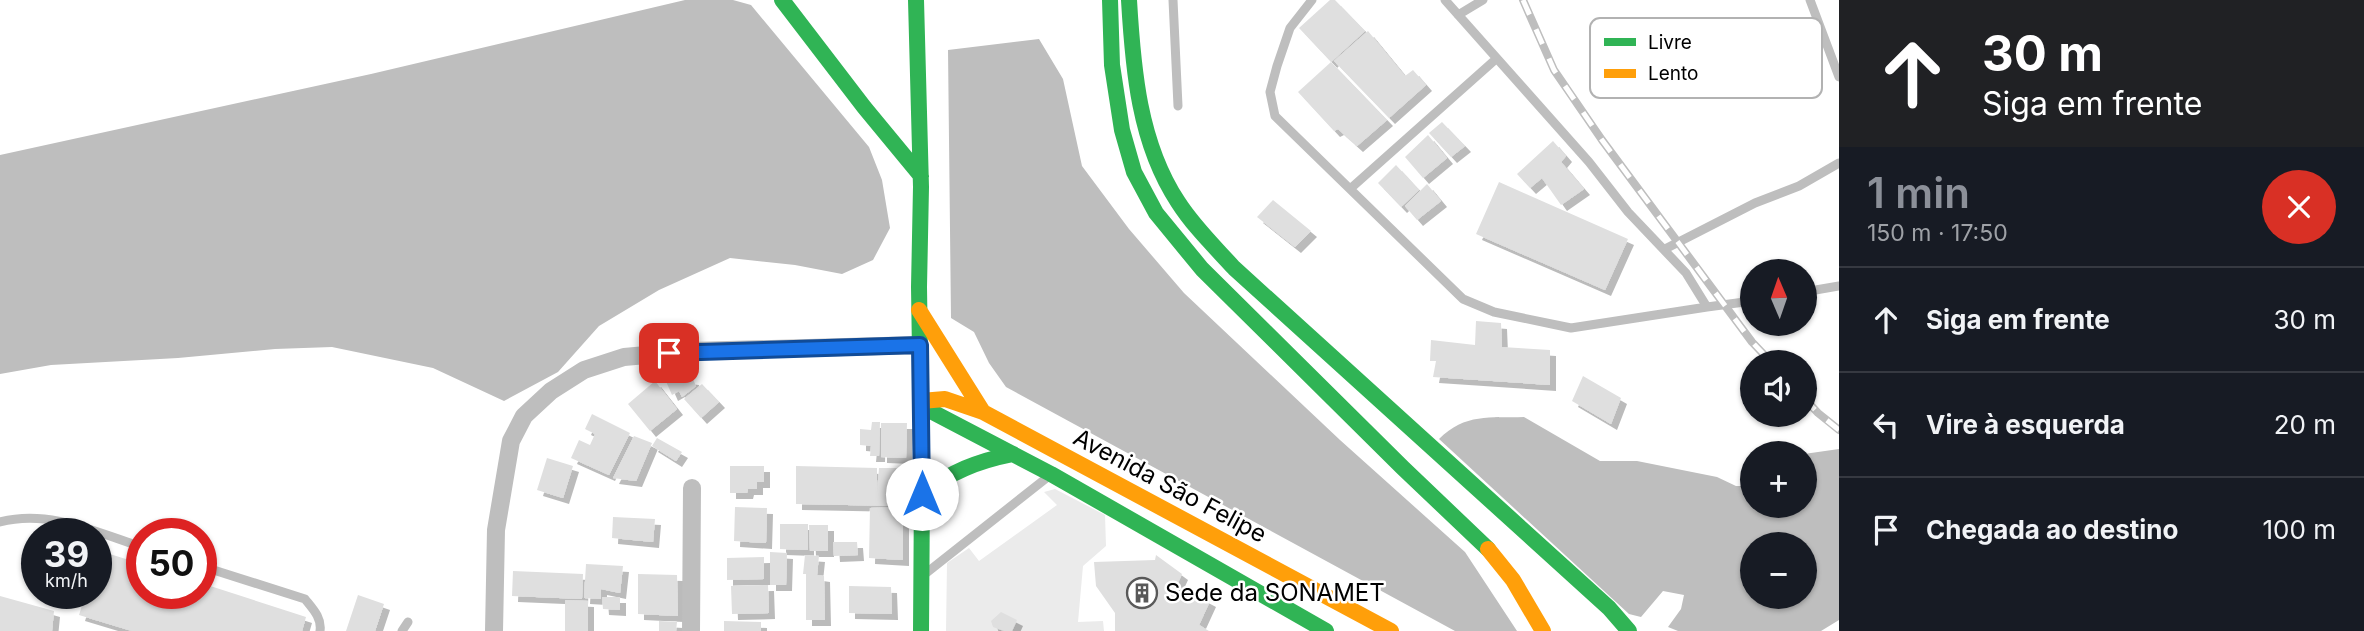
<!DOCTYPE html>
<html lang="pt">
<head>
<meta charset="utf-8">
<style>
  :root { --surface:#171b24; --page:#20242c; --text:#f1f3f6; --muted:#9ea1a6; --line:#363941; --accent:#8c9099 }
  body { margin:0; font-family:Inter,sans-serif; background:var(--page); color:var(--text); height:100vh; display:flex; flex-direction:column; font-size:26px; white-space:nowrap }
  * { box-sizing:border-box; margin:0 }
  p { font-size:23px; color:var(--muted) }
  .icon { flex:none; width:38px; height:38px; fill:none; stroke:currentColor; stroke-width:2; stroke-linecap:round; stroke-linejoin:round }
  .map { position:relative; flex:1; overflow:hidden }
  .side { display:flex; flex-direction:column; background:var(--surface); width:525px }
  .side>* { flex:none }
  .guide { background:#202124; color:#fff; overflow:hidden }
  .needle { width:46px; rotate:358deg }
  .fabs { position:absolute; left:1740px; top:259px; display:grid; gap:14px }
  .fabs a { display:grid; place-items:center; width:77px; height:77px; border-radius:50%; background:var(--surface); box-shadow:0 2px 5px #0004; font-size:35px }
  .speed { position:absolute; left:21px; top:518px; display:flex; gap:14px; font-size:35px; font-weight:700; text-align:center }
  .speed>* { display:grid; place-content:center; width:91px; height:91px; border-radius:50%; background:var(--surface); box-shadow:0 2px 5px #0004; line-height:1 }
  .speed small { font-size:18px; font-weight:400 }
  .speed .limit { border:10px solid #d22; background:#fff; color:#111 }
  .pin { position:absolute; display:grid; place-items:center; width:60px; height:60px; color:#fff; margin:-30px; border-radius:14px; box-shadow:0 4px 10px #0006 }
  .me { position:absolute; width:77px; margin:-38px; rotate:0deg; stroke-linejoin:round; filter:drop-shadow(0 0 5px #0008) }
  .turn { display:flex; align-items:center; gap:24px; height:147px; padding:0 28px; font-size:32px }
  .turn .icon { width:91px; height:91px; stroke-width:2.5 }
  .turn b { display:block; font-size:49px; line-height:60px }
  .round { display:grid; place-items:center; flex:none; width:74px; height:74px; border-radius:37px; background:var(--page) }
  .summary { display:flex; align-items:center; justify-content:space-between; height:119px; padding:0 28px }
  h1 { font-size:42px; font-weight:600; line-height:52px; color:var(--accent) }
  ul { padding:0; list-style:none }
  li { display:flex; align-items:center; gap:21px; height:105px; padding:0 28px; border-top:2px solid var(--line) }
  li div { flex:1 }
  li b { display:block; font-size:26px }
  li em { font-style:normal }
  main { display:flex; flex:1; min-height:0 }
  .map>svg:first-child { display:block }
  .green { fill:#ebebeb }
  .water { fill:#bebebe; fill-rule:evenodd }
  .building { fill:#dfdfdf; filter:url(#shadow) }
  .lines { fill:none; stroke-linecap:round; stroke-linejoin:round }
  .lane { stroke:#bebebe; stroke-width:9 }
  .street { stroke:#bebebe; stroke-width:18 }
  .fast { stroke:#30b455; stroke-width:16 }
  .slow { stroke:#ff9f0a; stroke-width:16 }
  .rail-casing { stroke:#bebebe; stroke-width:8 }
  .rail { stroke:#fff; stroke-width:5; stroke-dasharray:16; stroke-linecap:butt }
  .route-casing { stroke:#114b97; stroke-width:18 }
  .route { stroke:#1a73e8; stroke-width:12 }
  .labels { text-anchor:middle; stroke-width:5; stroke-linejoin:round; paint-order:stroke }
  .street-label { font-size:24px; fill:#000; stroke:#fff }
  .poi-label { font-size:24px; fill:#000; stroke:#fff; text-anchor:start }
  .key { fill:#fff; stroke:#b2b2b2; stroke-width:2 }
  .key-label { font-size:19px; fill:#000 }
</style>
</head>
<body>
<main>
<div class="map">
<svg width="1839" height="631" viewBox="0 0 1839 631">
  <defs>
    <filter id="shadow"><feDropShadow dx="6" dy="6" stdDeviation="0" flood-color="#0004"/></filter>
  </defs>
  <rect width="100%" height="100%" fill="#fff"/>
  <!-- green -->
  <path class="green" d="M1055 489 1105 515 1106 546 1083 566 1078 622 1103 621 1104 631H946L947 563 969 548 979 561 1057 505 1044 492Z"/>
  <!-- water -->
  <path class="water" d="M685 0H733L751 5 869 147 882 180 890 228 873 260 842 274 795 265 730 258 659 290 599 326 558 372 504 401 433 368 332 347 275 349 178 358 51 365 0 374V155L371 74Z
    M1039 39 1063 79 1082 166 1129 229 1184 293 1340 440 1465 552 1517 631H1455L1006 387 989 363 974 332 951 318 948 50Z
    M1524 417 1600 461H1637L1717 477 1736 486H1749L1752 483V506H1804V454L1839 449V620L1821 631H1678L1668 627 1681 609 1684 595 1663 591 1641 617 1629 614 1439 439C1465 413 1490 418 1524 417ZM1752 544H1804V597H1752Z"/>
  <!-- building -->
  <path class="building" d="M1330 0H1335L1365 31 1331 62 1299 28Z
    M1368 31 1405 76 1413 70 1426 85 1389 118 1334 61Z
    M1331 62 1387 120 1357 146 1338 129 1334 131 1298 92Z
    M1442 122 1465 146 1451 157 1429 133Z
    M1428 135 1447 158 1423 178 1405 157Z
    M1553 141 1566 156 1561 162 1584 189 1561 205 1542 178 1530 188 1517 174Z
    M1396 165 1419 190 1401 207 1378 183Z
    M1499 182 1628 239 1605 290 1476 234Z
    M1427 184 1441 201 1417 220 1405 206Z
    M1273 200 1311 231 1295 247 1257 217Z
    M1476 321 1501 323 1502 347 1550 350V385L1433 377 1436 361H1430L1431 340 1475 345Z
    M681 371 683 378 693 379 696 386 682 397 679 391 672 395 665 379Z
    M1583 376 1621 398 1611 424 1572 401Z
    M655 381 677 409 650 431 628 404Z
    M702 384 719 402 701 418 684 399Z
    M592 414 630 433 609 475 571 458 579 440 590 445 595 434 585 429Z
    M872 422H880L879 456H870L871 446 860 445V429L871 430Z
    M881 423H907L906 458 881 457Z
    M634 436 652 443 636 481 613 478Z
    M657 438 682 452 676 461 652 446Z
    M547 458 573 466 563 498 537 490Z
    M730 466H764V482H757V489H748L747 493H730Z
    M796 466 877 468V492L879 468H903L904 482 896 483 897 506 796 504Z
    M735 507 767 508 766 543 734 541Z
    M903 507V560L869 558 870 508Z
    M613 517 655 519 653 542 612 538Z
    M780 524H808V550L780 549Z
    M809 525H828V551H810Z
    M833 542H857L858 555 834 556Z
    M100 551 142 564V593H201V583L306 617 302 631H132L79 615 86 593H96V562Z
    M770 552 787 553 786 585H770Z
    M805 555 819 556 817 575 824 576 825 620H806V574H803Z
    M1156 555 1182 574 1175 589 1186 595 1191 591 1210 601 1199 625 1209 631H1115V613L1096 586 1094 562 1155 560Z
    M764 557V579L727 580V558Z
    M586 564 623 566 620 593 601 589V599L584 598Z
    M513 571 583 574 582 599 512 596Z
    M638 574 677 575 678 616 638 614Z
    M768 585 769 613 732 614 731 586Z
    M849 586 891 587 892 614 849 613Z
    M358 595 384 604 375 631H346Z
    M0 596 54 611 52 631H0Z
    M602 597H620V610L603 609Z
    M565 600 588 601V631H565Z
    M1001 612 1017 620 1012 631H1004L993 627 991 621Z
    M659 621 677 622 676 631H659Z
    M724 621 761 622V631H724Z"/>
  <g class="lines">
    <!-- lane -->
    <path class="lane" d="M1173 0 1178 106
      M1312 0 1290 28 1277 66 1270 92 1275 116 1463 299 1494 312 1571 328 1707 307
      M1445 0 1589 162 1628 212 1686 273 1707 307 1752 301
      M1810 0 1839 77
      M1458 15 1483 0
      M1350 189 1496 59
      M1665 249 1755 203 1799 186 1839 163
      M1804 292 1839 286
      M0 522C48 509 96 532 142 547
      M201 566 305 599C313 609 322 618 320 631
      M925 574 1049 476
      M402 631 408 622"/>
    <!-- street -->
    <path class="street" d="M494 631 496 530 511 441 524 416 551 391 584 370 624 357 691 351 920 345
      M691 631 692 488"/>
    <!-- fast -->
    <path class="fast" d="M782 0 864 107 921 176
      M916 0 921 187 919 287 922 487 921 631
      M1110 0 1112 65 1122 130 1134 172 1156 213 1202 269 1403 468 1488 549
      M1129 0C1133 69 1139 143 1178 202 1194 227 1215 247 1234 268L1609 608 1629 631
      M921 406 1051 474 1326 631
      M922 494C950 472 978 461 1013 454"/>
    <!-- slow -->
    <path class="slow" d="M919 310 983 412
      M921 401 945 399 983 412 1391 631
      M1488 549 1513 580 1543 631"/>
    <!-- rail casing -->
    <g class="rail-casing">
      <path id="rail" d="M1523 0 1554 70 1602 140 1752 342 1771 362
        M1804 398 1818 413 1839 430"/>
    </g>
    <!-- rail -->
    <use href="#rail" class="rail"/>
  </g>
  <g class="lines">
    <!-- route casing -->
    <g class="route-casing">
      <path id="route" d="M669 353 920 345 922 494"/>
    </g>
    <!-- route -->
    <use href="#route" class="route"/>
  </g>
  <!-- icons -->
  <defs>
    <g id="building-ring" transform="scale(1.575)"><circle r="9.5" fill="#fff" stroke="#595959" stroke-width="1.5"/><path d="M-4-6H4V6H1V3H-1V6H-4ZM-2.5-4.3h1.7v1.8h-1.7ZM.8-4.3h1.7v1.8H.8ZM-2.5-1h1.7V.8h-1.7ZM.8-1h1.7V.8H.8Z" fill="#595959"/></g>
  </defs>
  <g fill-rule="evenodd">
    <use href="#building-ring" x="1142" y="593"/>
  </g>
  <g class="labels">
    <!-- street labels -->
    <g class="street-label">
      <text transform="translate(1170 486) rotate(28)" y="8">Avenida São Felipe</text>
    </g>
    <!-- poi labels -->
    <g class="poi-label">
      <text x="1165" y="601">Sede da SONAMET</text>
    </g>
  </g>
  <!-- legend -->
  <rect x="1590" y="18" width="232" height="80" rx="10" class="key"/>
  <rect x="1604" y="38" width="32" height="8" fill="#30b455"/>
  <rect x="1604" y="69" width="32" height="9" fill="#ff9f0a"/>
  <g class="key-label">
    <text x="1648" y="49">Livre</text>
    <text x="1648" y="80">Lento</text>
  </g>
</svg>
<div class="fabs">
<a><svg class="needle" viewBox="-14 -14 28 28"><path d="M0-13l5 13h-10z" fill="#e53935"/><path d="M0 13l5-13h-10z" fill="#9ea1a6"/></svg></a>
<a><svg class="icon" aria-label="sound" viewBox="0 0 24 24"><path d="M4 9h4l5-4v14l-5-4H4zM17 9q2 3 0 6"/></svg></a>
<a>+</a>
<a>−</a>
</div>
<div class="speed"><div>39<small>km/h</small></div><div class="limit">50</div></div>
<div class="pin" style="left:669px;top:353px;background:#d93025"><svg class="icon" aria-label="arrive" viewBox="0 0 24 24"><path d="M6 21V4h12l-3 4 3 4H6"/></svg></div>
<svg class="me" style="left:922px;top:494px" viewBox="-20 -20 40 40"><circle r="19" fill="#fff"/><path d="M0-13L10 11 0 6-10 11z" fill="#1a73e8"/></svg>
</div>
<section class="side">
<div class="guide">
<div class="turn"><svg class="icon" aria-label="ahead" viewBox="0 0 24 24"><path d="M12 20V5M6 11l6-6 6 6"/></svg><div><b>30 m</b>Siga em frente</div></div>
</div>
<div class="summary"><div><h1>1 min</h1><p>150 m · 17:50</p></div><a class="round" style="background:#d93025;color:#fff"><svg class="icon" aria-label="close" viewBox="0 0 24 24"><path d="M6 6l12 12M18 6L6 18"/></svg></a></div>
<ul>
<li><svg class="icon" aria-label="ahead" viewBox="0 0 24 24"><path d="M12 20V5M6 11l6-6 6 6"/></svg><div><b>Siga em frente</b></div><em>30 m</em></li>
<li><svg class="icon" aria-label="left" viewBox="0 0 24 24"><path d="M17 20v-9H6M10 6l-5 5 5 5"/></svg><div><b>Vire à esquerda</b></div><em>20 m</em></li>
<li><svg class="icon" aria-label="arrive" viewBox="0 0 24 24"><path d="M6 21V4h12l-3 4 3 4H6"/></svg><div><b>Chegada ao destino</b></div><em>100 m</em></li>
</ul>
</section>
</main>
</body>
</html>
